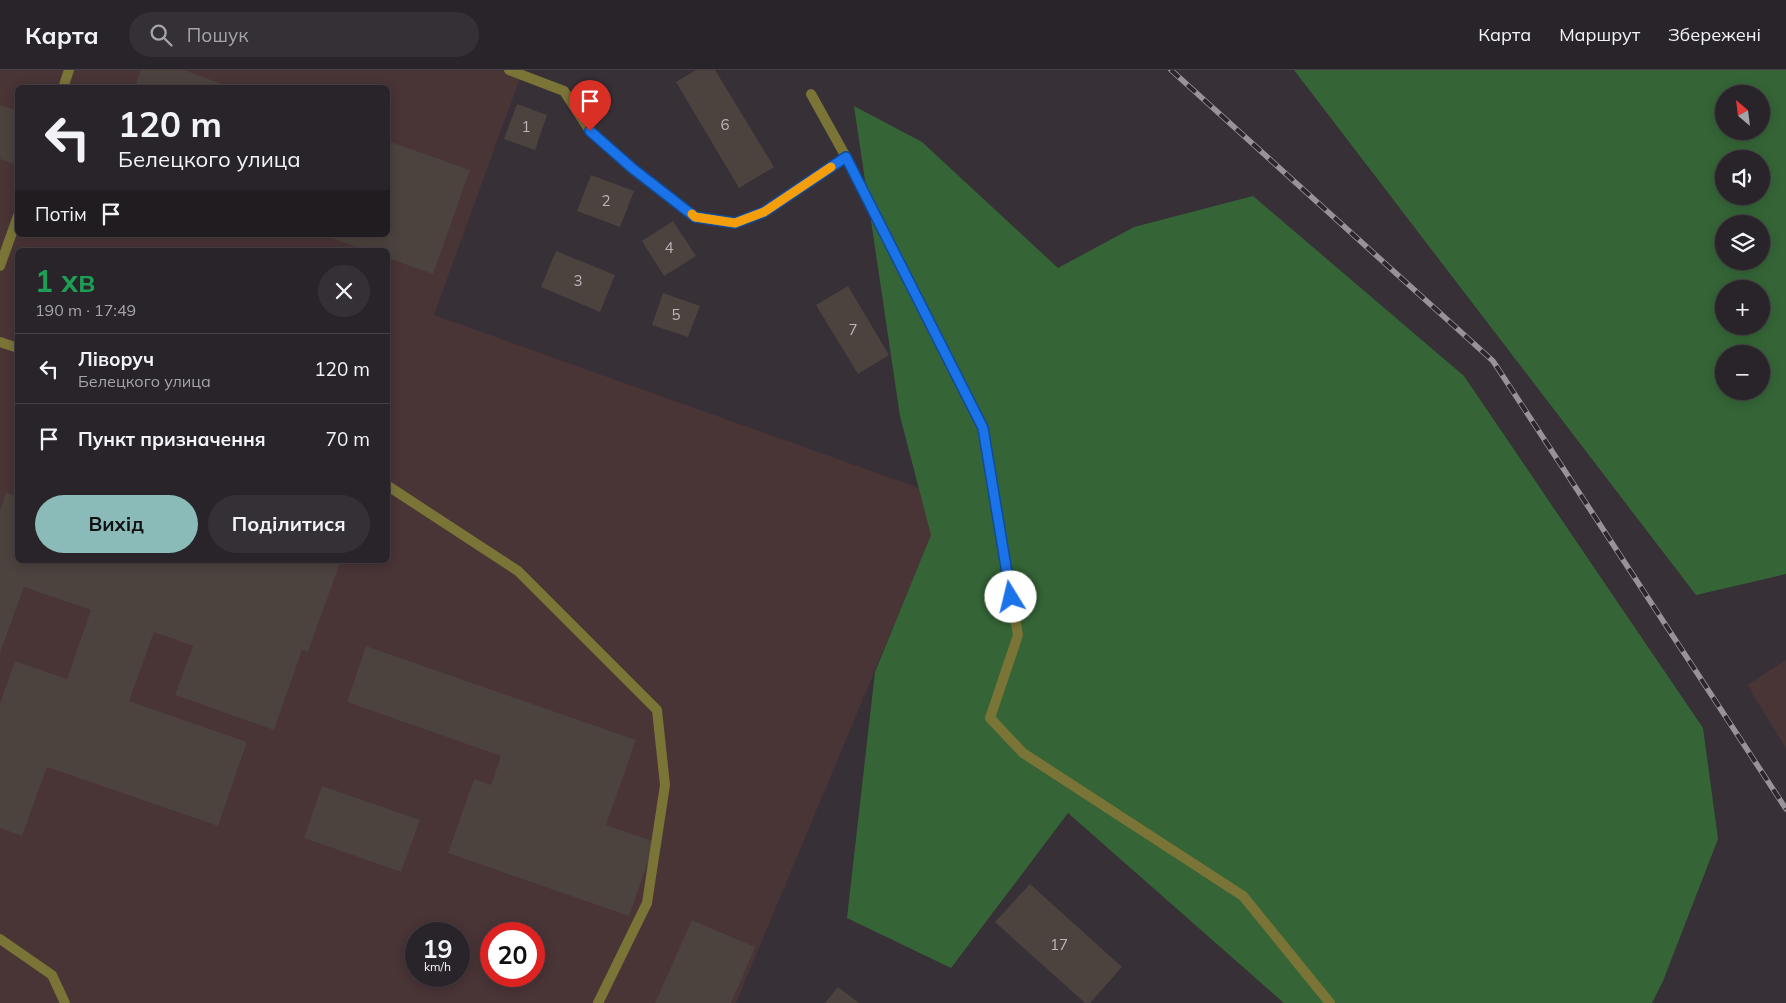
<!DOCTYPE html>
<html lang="uk">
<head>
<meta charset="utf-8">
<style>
  :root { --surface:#292429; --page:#353035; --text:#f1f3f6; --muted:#a5a4a8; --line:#454146; --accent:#8bbbb9 }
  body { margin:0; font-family:Mulish,sans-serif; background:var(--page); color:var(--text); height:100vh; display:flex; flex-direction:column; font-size:19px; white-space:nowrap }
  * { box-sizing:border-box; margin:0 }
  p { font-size:16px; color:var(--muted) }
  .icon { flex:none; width:28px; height:28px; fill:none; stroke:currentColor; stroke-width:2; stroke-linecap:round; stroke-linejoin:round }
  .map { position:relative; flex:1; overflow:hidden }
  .panel { position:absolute; left:15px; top:178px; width:375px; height:315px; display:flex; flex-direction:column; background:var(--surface); border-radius:8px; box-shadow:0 2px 12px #0003,0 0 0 1px var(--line) }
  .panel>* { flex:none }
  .hud { position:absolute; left:15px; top:15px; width:375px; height:152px; border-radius:8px; box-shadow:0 2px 12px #0003,0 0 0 1px var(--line); background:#292429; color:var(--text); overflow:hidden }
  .needle { width:32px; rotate:332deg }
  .tools { position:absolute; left:1715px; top:15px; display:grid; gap:10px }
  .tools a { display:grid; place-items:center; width:55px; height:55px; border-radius:50%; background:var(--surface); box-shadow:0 2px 12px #0003,0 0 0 1px var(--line); font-size:25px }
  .speed { position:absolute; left:405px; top:852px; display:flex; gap:10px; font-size:25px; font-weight:700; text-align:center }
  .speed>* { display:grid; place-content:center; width:65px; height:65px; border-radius:50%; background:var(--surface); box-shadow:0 2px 12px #0003,0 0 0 1px var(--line); line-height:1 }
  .speed small { font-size:12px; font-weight:400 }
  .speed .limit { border:8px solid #d22; background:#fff; color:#111 }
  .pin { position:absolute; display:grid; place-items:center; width:42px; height:42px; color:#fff; margin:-51px -21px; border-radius:50% 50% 50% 0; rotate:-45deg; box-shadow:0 0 5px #0007 }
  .pin .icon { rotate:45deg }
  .me { position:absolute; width:55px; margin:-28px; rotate:351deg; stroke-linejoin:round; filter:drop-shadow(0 0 4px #0008) }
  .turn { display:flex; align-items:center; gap:18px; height:105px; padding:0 20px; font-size:22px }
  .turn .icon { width:65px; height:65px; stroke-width:2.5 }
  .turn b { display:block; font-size:35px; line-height:42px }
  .then { display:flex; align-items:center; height:48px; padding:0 20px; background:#0003; gap:10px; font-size:19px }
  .round { display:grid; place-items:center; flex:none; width:52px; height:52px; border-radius:26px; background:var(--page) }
  .overview { display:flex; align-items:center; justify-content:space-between; height:85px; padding:0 20px }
  h1 { font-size:30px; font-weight:700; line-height:38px; color:#1e9e55 }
  .button { display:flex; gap:10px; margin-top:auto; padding:10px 20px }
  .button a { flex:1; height:58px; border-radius:30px; background:var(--accent); color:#111; font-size:20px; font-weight:700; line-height:58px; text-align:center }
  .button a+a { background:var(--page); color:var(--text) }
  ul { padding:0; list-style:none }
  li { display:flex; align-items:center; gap:15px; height:70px; padding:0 20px; border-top:1px solid var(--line) }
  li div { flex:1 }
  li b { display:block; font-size:19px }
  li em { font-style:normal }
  header { display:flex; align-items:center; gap:30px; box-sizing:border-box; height:70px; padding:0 25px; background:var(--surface); border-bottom:1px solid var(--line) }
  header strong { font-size:24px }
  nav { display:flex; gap:28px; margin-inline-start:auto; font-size:18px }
  .search { width:350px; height:45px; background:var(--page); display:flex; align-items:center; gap:12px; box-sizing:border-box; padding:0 18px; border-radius:28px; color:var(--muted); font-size:19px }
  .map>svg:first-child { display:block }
  .industrial { fill:#493436; fill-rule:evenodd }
  .green { fill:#356537; fill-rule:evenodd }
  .building { fill:#4c423e }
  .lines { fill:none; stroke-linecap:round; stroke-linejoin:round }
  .service { stroke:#7a7437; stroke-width:10 }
  .rail-casing { stroke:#999399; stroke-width:5.5 }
  .rail { stroke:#2d272d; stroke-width:4; stroke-dasharray:11; stroke-linecap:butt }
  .route-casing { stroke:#114b97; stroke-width:12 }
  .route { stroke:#1a73e8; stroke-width:9 }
  .slow { stroke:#f59e0b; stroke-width:9 }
  .labels { text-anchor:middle; stroke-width:4; stroke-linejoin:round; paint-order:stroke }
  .number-label { font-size:15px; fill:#bcb6b9 }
</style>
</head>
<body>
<header>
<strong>Карта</strong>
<div class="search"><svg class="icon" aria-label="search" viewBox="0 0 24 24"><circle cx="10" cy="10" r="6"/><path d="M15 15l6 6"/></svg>Пошук</div>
<nav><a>Карта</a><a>Маршрут</a><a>Збережені</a></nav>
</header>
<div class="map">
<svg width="1786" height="933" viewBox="0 0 1786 933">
  <rect width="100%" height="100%" fill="#373037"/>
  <!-- industrial -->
  <path class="industrial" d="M0 0H523L434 245 947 428 736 933H0ZM18 18H388V165H18ZM18 180H388V490H18ZM416 864H459V906H416ZM491 864H534V906H491Z
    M1786 590V678L1747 615Z"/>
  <!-- green -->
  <path class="green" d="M1294 0H1786V504L1696 525ZM1724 24H1761V61H1724ZM1724 89H1761V126H1724ZM1724 154H1761V191H1724ZM1724 219H1761V256H1724ZM1724 284H1761V321H1724Z
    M854 36 922 72 1058 198 1134 157 1253 126 1464 306 1703 658 1718 769 1663 911 1652 933H1284L1068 743 951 898 847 848 875 602 931 465 900 346Z"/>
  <!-- building -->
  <path class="building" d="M141 0H184L233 18H135Z
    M696 0H715L774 97 739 118 676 12Z
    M517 34 547 45 535 80 504 69Z
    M0 35 18 41V96L0 89Z
    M388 71 470 100 433 204 388 188V180H365L323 165H388Z
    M591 105 634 121 620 157 577 141Z
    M673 151 696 186 664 206 642 171Z
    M556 181 615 205 600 242 541 217Z
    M848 216 889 285 858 304 816 235Z
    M663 223 700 236 688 267 652 255Z
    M17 412 18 490H341L308 582 302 580 274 660 175 625 193 576 154 562 129 631 247 672 218 756 47 697 22 766 0 758V633L15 591 67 609 91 540 24 517 0 583V440L6 422 13 425Z
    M366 576 636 670 606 755 655 772 629 846 448 783 474 709 491 715 501 686 347 632Z
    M322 716 420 750 401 802 304 768Z
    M1030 814 1122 897 1090 933H1085L995 852Z
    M692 850 755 877 731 933H655Z
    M838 917 859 933H825Z"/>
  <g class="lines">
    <!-- service -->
    <path class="service" d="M509 0 564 21 590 61 632 99 695 147 735 153 763 143 846 87
      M63 18 69 0
      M811 24 846 87 983 358 1018 565 990 648 1023 683 1243 826 1330 933
      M0 196 18 146
      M0 272 18 278
      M388 416 518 501 657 640 665 715 647 833 598 933
      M0 869 52 905 65 933"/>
    <!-- rail casing -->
    <g class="rail-casing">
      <path id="rail" d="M1171 0 1493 291 1786 739"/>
    </g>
    <!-- rail -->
    <use href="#rail" class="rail"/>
  </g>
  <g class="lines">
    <!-- route casing -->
    <g class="route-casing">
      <path id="route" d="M590 61 632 98 695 147 735 153 764 142 846 87 983 358 1011 527"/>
    </g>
    <!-- route -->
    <use href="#route" class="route"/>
    <!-- slow -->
    <path class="slow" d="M692 144 695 147 735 153 764 142 831 97"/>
  </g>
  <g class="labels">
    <!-- number labels -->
    <g class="number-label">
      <text x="725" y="60">6</text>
      <text x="526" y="62">1</text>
      <text x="606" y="136">2</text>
      <text x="669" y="183">4</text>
      <text x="578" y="216">3</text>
      <text x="676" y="250">5</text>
      <text x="853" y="265">7</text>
      <text x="1059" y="880">17</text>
    </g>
  </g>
</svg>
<div class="tools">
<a><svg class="needle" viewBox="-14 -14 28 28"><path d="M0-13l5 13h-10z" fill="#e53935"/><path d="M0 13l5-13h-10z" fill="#a5a4a8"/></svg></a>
<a><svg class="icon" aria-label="sound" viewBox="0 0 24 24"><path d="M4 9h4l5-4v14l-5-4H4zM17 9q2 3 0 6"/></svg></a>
<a><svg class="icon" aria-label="layers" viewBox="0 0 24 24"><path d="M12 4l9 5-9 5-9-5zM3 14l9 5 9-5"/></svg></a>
<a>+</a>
<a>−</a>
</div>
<div class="speed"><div>19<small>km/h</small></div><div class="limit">20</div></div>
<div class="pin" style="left:590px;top:61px;background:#d93025"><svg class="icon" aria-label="arrive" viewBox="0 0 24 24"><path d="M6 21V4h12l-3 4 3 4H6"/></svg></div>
<svg class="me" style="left:1011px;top:527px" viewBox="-20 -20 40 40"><circle r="19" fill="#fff"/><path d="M0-13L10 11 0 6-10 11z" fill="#1a73e8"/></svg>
<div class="hud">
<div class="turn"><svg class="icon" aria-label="left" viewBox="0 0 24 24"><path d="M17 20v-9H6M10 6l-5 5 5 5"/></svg><div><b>120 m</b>Белецкого улица</div></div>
<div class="then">Потім<svg class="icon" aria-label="arrive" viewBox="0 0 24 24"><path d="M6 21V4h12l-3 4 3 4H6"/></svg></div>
</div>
<section class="panel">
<div class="overview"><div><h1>1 хв</h1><p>190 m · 17:49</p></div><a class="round"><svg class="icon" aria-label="close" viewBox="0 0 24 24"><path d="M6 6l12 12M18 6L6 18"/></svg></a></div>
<ul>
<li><svg class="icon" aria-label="left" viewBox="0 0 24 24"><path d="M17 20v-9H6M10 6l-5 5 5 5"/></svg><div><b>Ліворуч</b><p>Белецкого улица</p></div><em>120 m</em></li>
<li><svg class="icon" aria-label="arrive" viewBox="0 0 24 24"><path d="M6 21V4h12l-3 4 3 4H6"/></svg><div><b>Пункт призначення</b></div><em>70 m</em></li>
</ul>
<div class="button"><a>Вихід</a><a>Поділитися</a></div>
</section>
</div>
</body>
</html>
